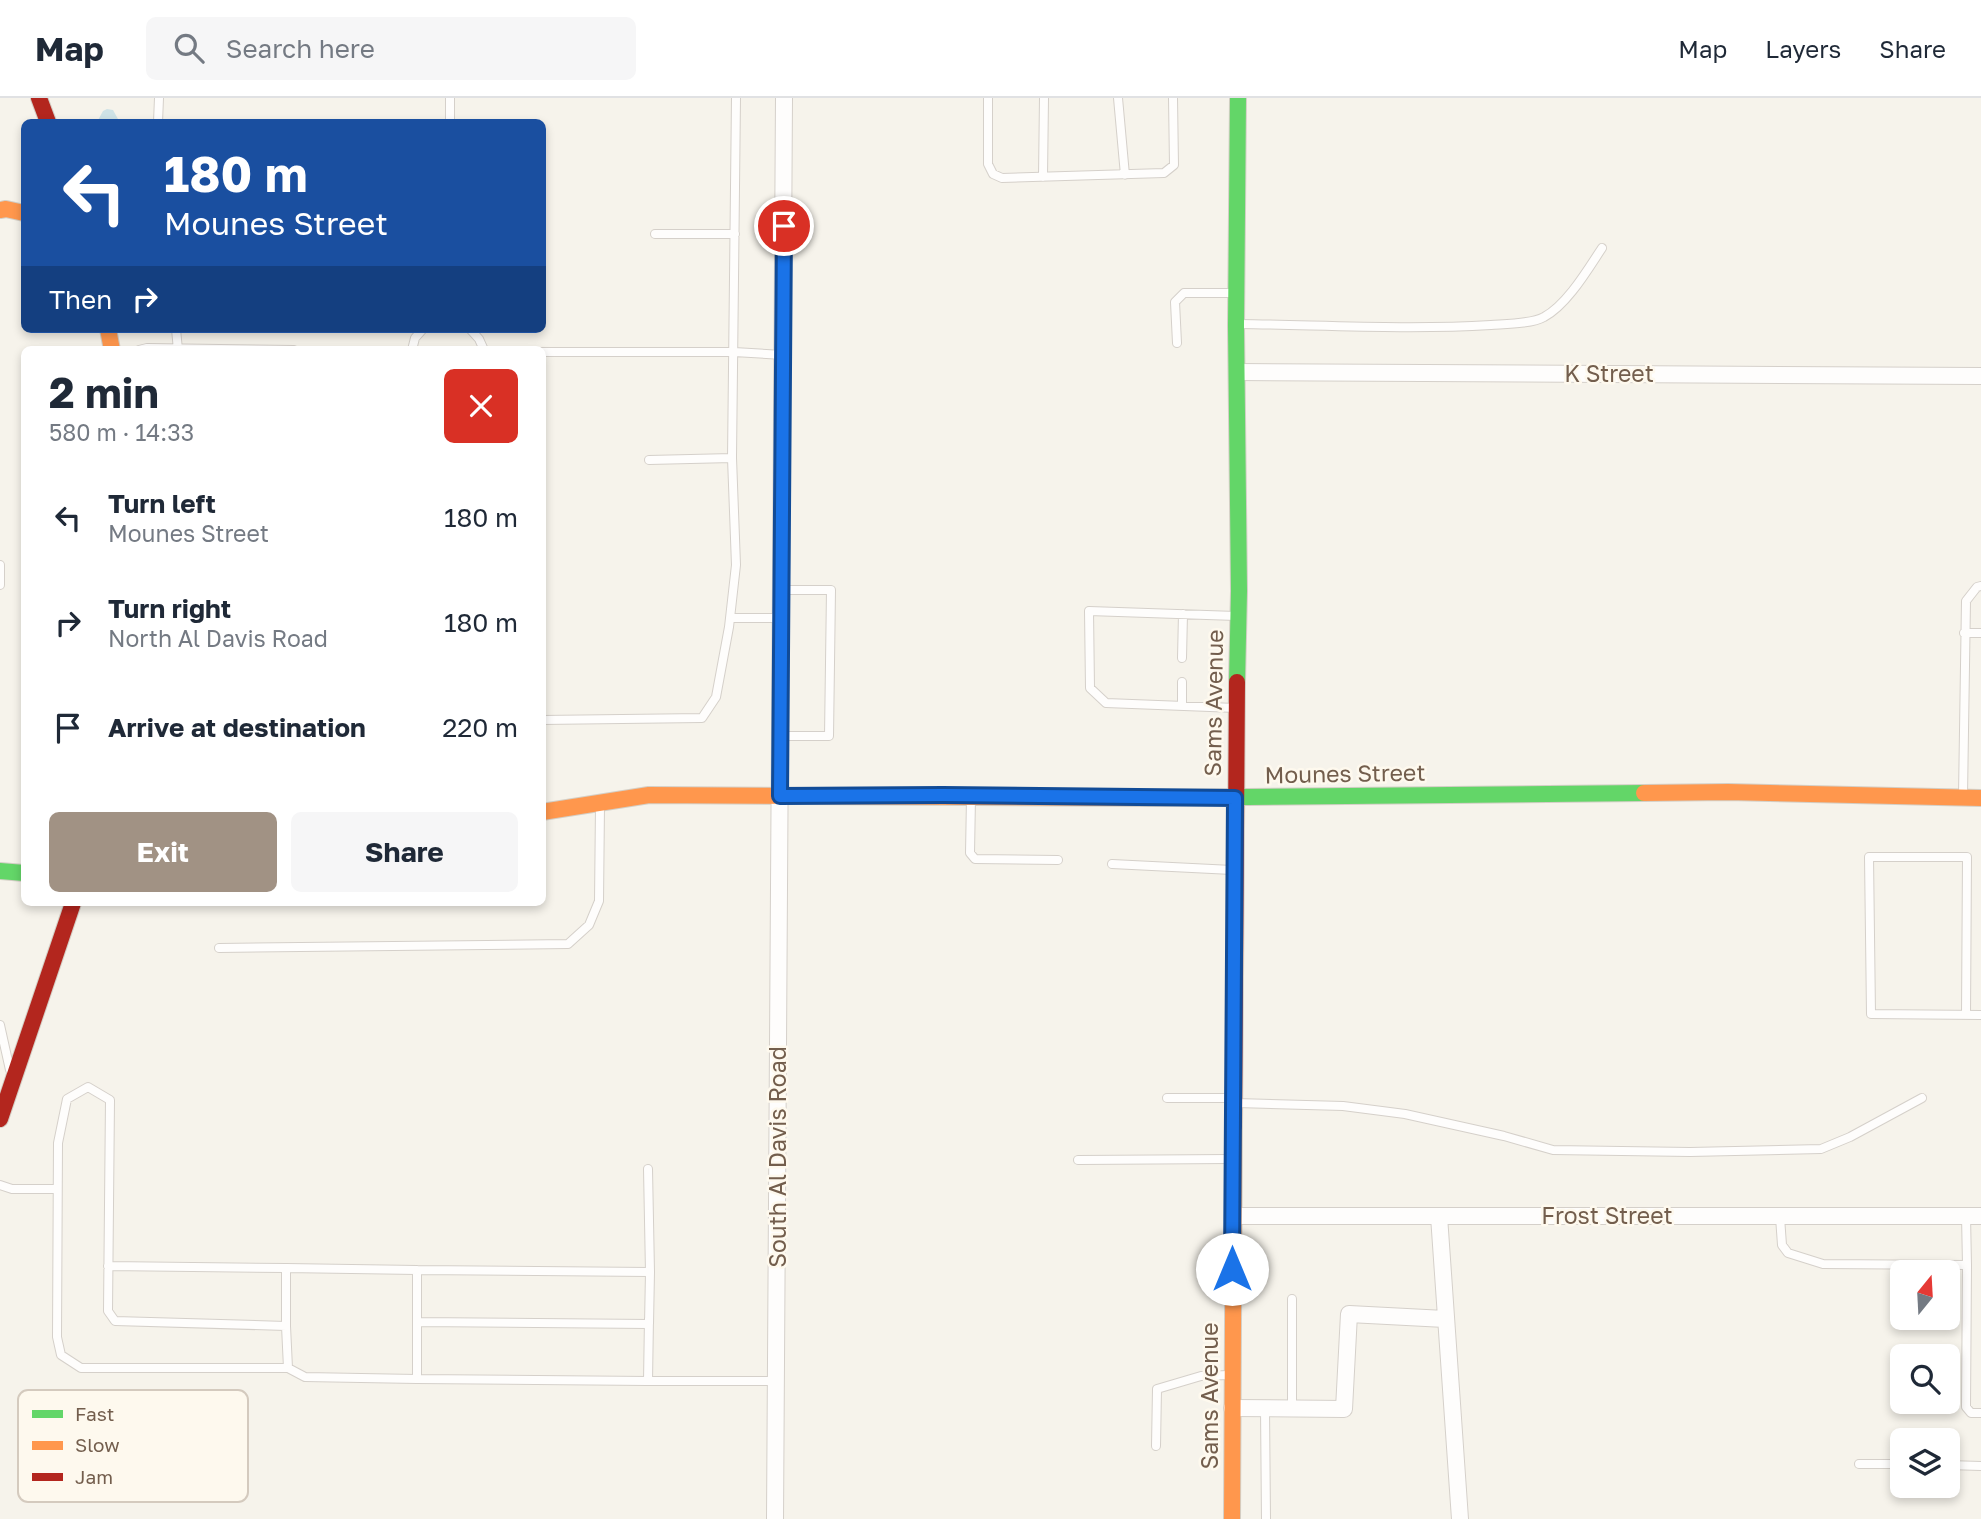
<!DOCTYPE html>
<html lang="en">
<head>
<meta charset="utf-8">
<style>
  :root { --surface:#fff; --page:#f6f6f7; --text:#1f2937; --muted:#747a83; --line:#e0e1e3; --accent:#a19284 }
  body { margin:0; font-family:"Golos Text",sans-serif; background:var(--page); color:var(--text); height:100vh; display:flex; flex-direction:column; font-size:26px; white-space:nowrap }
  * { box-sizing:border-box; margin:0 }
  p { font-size:23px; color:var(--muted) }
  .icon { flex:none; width:38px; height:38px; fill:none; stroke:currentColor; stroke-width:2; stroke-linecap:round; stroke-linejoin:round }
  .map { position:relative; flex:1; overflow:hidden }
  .drawer { position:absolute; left:21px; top:248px; width:525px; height:560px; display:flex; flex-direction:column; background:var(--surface); border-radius:10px; box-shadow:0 4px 10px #0003 }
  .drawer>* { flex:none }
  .hud { position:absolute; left:21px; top:21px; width:525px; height:214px; border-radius:10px; box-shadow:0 4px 10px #0003; background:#1a4fa0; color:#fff; overflow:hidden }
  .needle { width:46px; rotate:18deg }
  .controls { position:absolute; left:1890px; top:1162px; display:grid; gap:14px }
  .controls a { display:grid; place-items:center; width:70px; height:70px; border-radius:10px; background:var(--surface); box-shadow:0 4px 10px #0003; font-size:35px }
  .pin { position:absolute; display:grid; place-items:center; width:60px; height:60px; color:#fff; margin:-30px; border:4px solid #fff; border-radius:50%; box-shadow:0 2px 7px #0007 }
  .me { position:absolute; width:77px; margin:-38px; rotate:0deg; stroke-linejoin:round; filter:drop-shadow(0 0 5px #0008) }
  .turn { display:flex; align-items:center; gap:24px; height:147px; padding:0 28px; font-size:32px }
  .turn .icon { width:91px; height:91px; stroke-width:2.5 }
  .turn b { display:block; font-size:49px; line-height:60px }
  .then { display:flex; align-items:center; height:66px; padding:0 28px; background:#0003; gap:14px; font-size:26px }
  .round { display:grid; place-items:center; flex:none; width:74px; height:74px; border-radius:10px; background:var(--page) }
  .summary { display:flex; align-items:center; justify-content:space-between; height:119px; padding:0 28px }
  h1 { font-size:42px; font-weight:700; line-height:52px }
  .action { display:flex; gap:14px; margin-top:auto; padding:14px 28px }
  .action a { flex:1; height:80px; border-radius:10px; background:var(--accent); color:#fff; font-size:28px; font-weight:700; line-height:80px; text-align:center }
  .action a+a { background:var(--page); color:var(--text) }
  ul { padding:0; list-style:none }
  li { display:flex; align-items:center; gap:21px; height:105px; padding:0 28px }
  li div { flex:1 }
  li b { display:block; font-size:26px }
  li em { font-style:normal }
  header { display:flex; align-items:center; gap:42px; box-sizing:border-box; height:98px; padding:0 35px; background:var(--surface); border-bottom:2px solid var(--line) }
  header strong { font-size:33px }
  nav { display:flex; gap:38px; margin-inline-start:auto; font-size:24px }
  .search { width:490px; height:63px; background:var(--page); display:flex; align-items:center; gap:18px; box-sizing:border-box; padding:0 24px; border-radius:10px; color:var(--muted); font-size:26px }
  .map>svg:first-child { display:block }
  .water { fill:#cee2e6 }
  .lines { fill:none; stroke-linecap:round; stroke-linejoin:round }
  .lane-casing { stroke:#d5d0ca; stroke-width:10 }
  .street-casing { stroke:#d5d0ca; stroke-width:18 }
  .fast-casing { stroke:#d4cfc6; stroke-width:18 }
  .slow-casing { stroke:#d4cfc6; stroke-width:18 }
  .jam-casing { stroke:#d4cfc6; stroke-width:18 }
  .lane { stroke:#fefdfc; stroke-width:8 }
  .street { stroke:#fefdfc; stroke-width:16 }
  .fast { stroke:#63d668; stroke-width:16 }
  .slow { stroke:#ff974d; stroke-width:16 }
  .jam { stroke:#b3261e; stroke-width:16 }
  .route-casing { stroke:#114b97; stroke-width:18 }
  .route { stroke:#1a73e8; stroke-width:12 }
  .labels { text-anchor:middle; stroke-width:5; stroke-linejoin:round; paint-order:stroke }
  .street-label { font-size:23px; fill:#735e4d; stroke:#fef9ee }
  .key { fill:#fef9ee; stroke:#d4cabe; stroke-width:2 }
  .key-label { font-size:19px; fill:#735e4d }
</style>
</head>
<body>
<header>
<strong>Map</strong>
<div class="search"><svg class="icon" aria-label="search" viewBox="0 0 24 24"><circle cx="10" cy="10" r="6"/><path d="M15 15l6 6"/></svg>Search here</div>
<nav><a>Map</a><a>Layers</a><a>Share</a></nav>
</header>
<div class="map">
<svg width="1981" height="1421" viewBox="0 0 1981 1421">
  <rect width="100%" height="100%" fill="#f6f3eb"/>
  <!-- water -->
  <path class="water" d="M107 11 113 12 118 21 126 24H97L103 13Z"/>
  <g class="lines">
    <!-- lane casing -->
    <g class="lane-casing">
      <path id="lane" d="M450 0V24
        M988 0V66L993 76 1002 80 1164 75 1174 67 1173 0
        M1118 0 1125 77
        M158 24 159 0
        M1043 79 1044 0
        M655 136H735
        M1239 226C1323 227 1407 232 1491 227 1505 226 1532 226 1544 219 1567 207 1588 171 1602 150
        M176 231 178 252
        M470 231 479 241 484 252
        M1177 245 1175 204 1184 195H1234
        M139 252 147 250 294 252
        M412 252 415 240 423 231
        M542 254H734L783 257
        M649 362 732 360
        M0 467V487
        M1236 518 1089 513 1090 590 1106 605 1236 610
        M730 520H781
        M1964 535H1981
        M1182 560 1183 516
        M1182 608V584
        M542 622 702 620 716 599 729 529 736 467 732 360 736 0
        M781 638H829L831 492H781
        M1963 698 1966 503 1977 489 1981 488
        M971 700 970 755 975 761 1058 762
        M1112 766 1232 772
        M219 850 568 846 589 827 599 803 600 708
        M1966 917 1967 759H1869L1871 916 1981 917
        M0 927 10 972
        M1167 1000H1231
        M1236 1005 1343 1008 1405 1016 1504 1038 1553 1052 1690 1054 1821 1051 1850 1039 1922 1000
        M1078 1062 1230 1061
        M0 1087 12 1091H56
        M1780 1119 1782 1147 1788 1155 1823 1166 1967 1167 1966 1118
        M1967 1167 1966 1309 1971 1315H1981
        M108 1168 286 1170
        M417 1172 650 1174
        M1292 1201V1311
        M417 1224 649 1226 650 1174 648 1071
        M286 1228 288 1270H81L61 1257 57 1239 58 1045 67 1001 88 989 110 1002 108 1213 115 1223 286 1228V1170L417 1172V1281L648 1283 649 1220
        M288 1270 305 1279 417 1281
        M648 1283H776
        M1265 1310 1266 1421
        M1156 1348 1157 1291 1201 1278 1229 1277
        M1859 1366H1902
        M1948 1367 1981 1368"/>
    </g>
    <!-- street casing -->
    <g class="street-casing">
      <path id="street" d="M1237 274 1981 278
        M1233 1118H1981
        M1439 1118 1460 1421
        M1232 1310 1344 1311 1349 1216 1445 1221
        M775 1421 784 0"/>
    </g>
    <!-- fast casing -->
    <g class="fast-casing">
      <path id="fast" d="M1237 584 1239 493 1236 228 1238 0
        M1147 700 1644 695
        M0 773 24 775"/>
    </g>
    <!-- slow casing -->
    <g class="slow-casing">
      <path id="slow" d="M0 112 6 111 24 115
        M108 231 112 252
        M1644 695 1728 694 1981 700
        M542 714 649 697 1147 700
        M1232 1421 1234 1028"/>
    </g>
    <!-- jam casing -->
    <g class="jam-casing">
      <path id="jam" d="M39 0 48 24
        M0 1021 73 805
        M1234 1028 1237 584"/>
    </g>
    <!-- lane -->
    <use href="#lane" class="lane"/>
    <!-- street -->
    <use href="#street" class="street"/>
    <!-- fast -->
    <use href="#fast" class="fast"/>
    <!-- slow -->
    <use href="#slow" class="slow"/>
    <!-- jam -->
    <use href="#jam" class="jam"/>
  </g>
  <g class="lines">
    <!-- route casing -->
    <g class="route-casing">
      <path id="route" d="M784 128 780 698 943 697 1235 700 1232 1171"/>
    </g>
    <!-- route -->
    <use href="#route" class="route"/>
  </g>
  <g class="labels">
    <!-- street labels -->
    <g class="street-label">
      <text x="1609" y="284">K Street</text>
      <text transform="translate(1214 605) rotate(-89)" y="8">Sams Avenue</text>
      <text transform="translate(1345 676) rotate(-1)" y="8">Mounes Street</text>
      <text transform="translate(778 1059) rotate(-90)" y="8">South Al Davis Road</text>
      <text x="1607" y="1126">Frost Street</text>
      <text transform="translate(1210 1298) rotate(-90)" y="8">Sams Avenue</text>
    </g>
  </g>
  <!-- legend -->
  <rect x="18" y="1292" width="230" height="112" rx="10" class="key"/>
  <rect x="32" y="1312" width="31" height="8" fill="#63d668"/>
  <rect x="32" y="1343" width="31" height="9" fill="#ff974d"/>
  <rect x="32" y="1375" width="31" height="8" fill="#b3261e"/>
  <g class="key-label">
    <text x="75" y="1323">Fast</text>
    <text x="75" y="1354">Slow</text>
    <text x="75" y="1386">Jam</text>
  </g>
</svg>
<div class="controls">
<a><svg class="needle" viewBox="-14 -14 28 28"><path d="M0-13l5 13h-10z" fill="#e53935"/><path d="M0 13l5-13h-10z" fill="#747a83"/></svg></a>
<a><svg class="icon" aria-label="search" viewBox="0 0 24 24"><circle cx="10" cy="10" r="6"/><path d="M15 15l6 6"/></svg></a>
<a><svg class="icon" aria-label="layers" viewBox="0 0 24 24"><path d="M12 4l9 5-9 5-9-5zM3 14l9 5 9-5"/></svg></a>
</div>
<div class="pin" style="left:784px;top:128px;background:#d93025"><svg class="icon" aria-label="arrive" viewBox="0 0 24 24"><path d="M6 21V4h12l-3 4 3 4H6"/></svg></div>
<svg class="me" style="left:1232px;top:1171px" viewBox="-20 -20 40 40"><circle r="19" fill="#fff"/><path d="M0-13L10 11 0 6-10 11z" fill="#1a73e8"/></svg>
<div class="hud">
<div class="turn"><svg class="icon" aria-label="left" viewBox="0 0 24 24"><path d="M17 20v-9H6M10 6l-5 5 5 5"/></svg><div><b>180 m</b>Mounes Street</div></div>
<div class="then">Then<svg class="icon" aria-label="right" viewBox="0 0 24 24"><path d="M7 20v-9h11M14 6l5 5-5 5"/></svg></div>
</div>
<section class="drawer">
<div class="summary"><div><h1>2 min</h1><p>580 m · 14:33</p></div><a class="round" style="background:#d93025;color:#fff"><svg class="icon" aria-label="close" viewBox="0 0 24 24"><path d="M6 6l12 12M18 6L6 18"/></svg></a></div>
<ul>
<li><svg class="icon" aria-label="left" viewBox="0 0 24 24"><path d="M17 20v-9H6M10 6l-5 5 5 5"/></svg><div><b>Turn left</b><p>Mounes Street</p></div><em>180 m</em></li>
<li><svg class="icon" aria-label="right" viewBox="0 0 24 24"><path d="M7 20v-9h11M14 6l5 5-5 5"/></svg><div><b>Turn right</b><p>North Al Davis Road</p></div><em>180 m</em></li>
<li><svg class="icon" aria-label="arrive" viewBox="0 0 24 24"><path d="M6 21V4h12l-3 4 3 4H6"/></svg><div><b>Arrive at destination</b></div><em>220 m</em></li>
</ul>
<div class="action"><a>Exit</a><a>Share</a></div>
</section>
</div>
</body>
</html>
